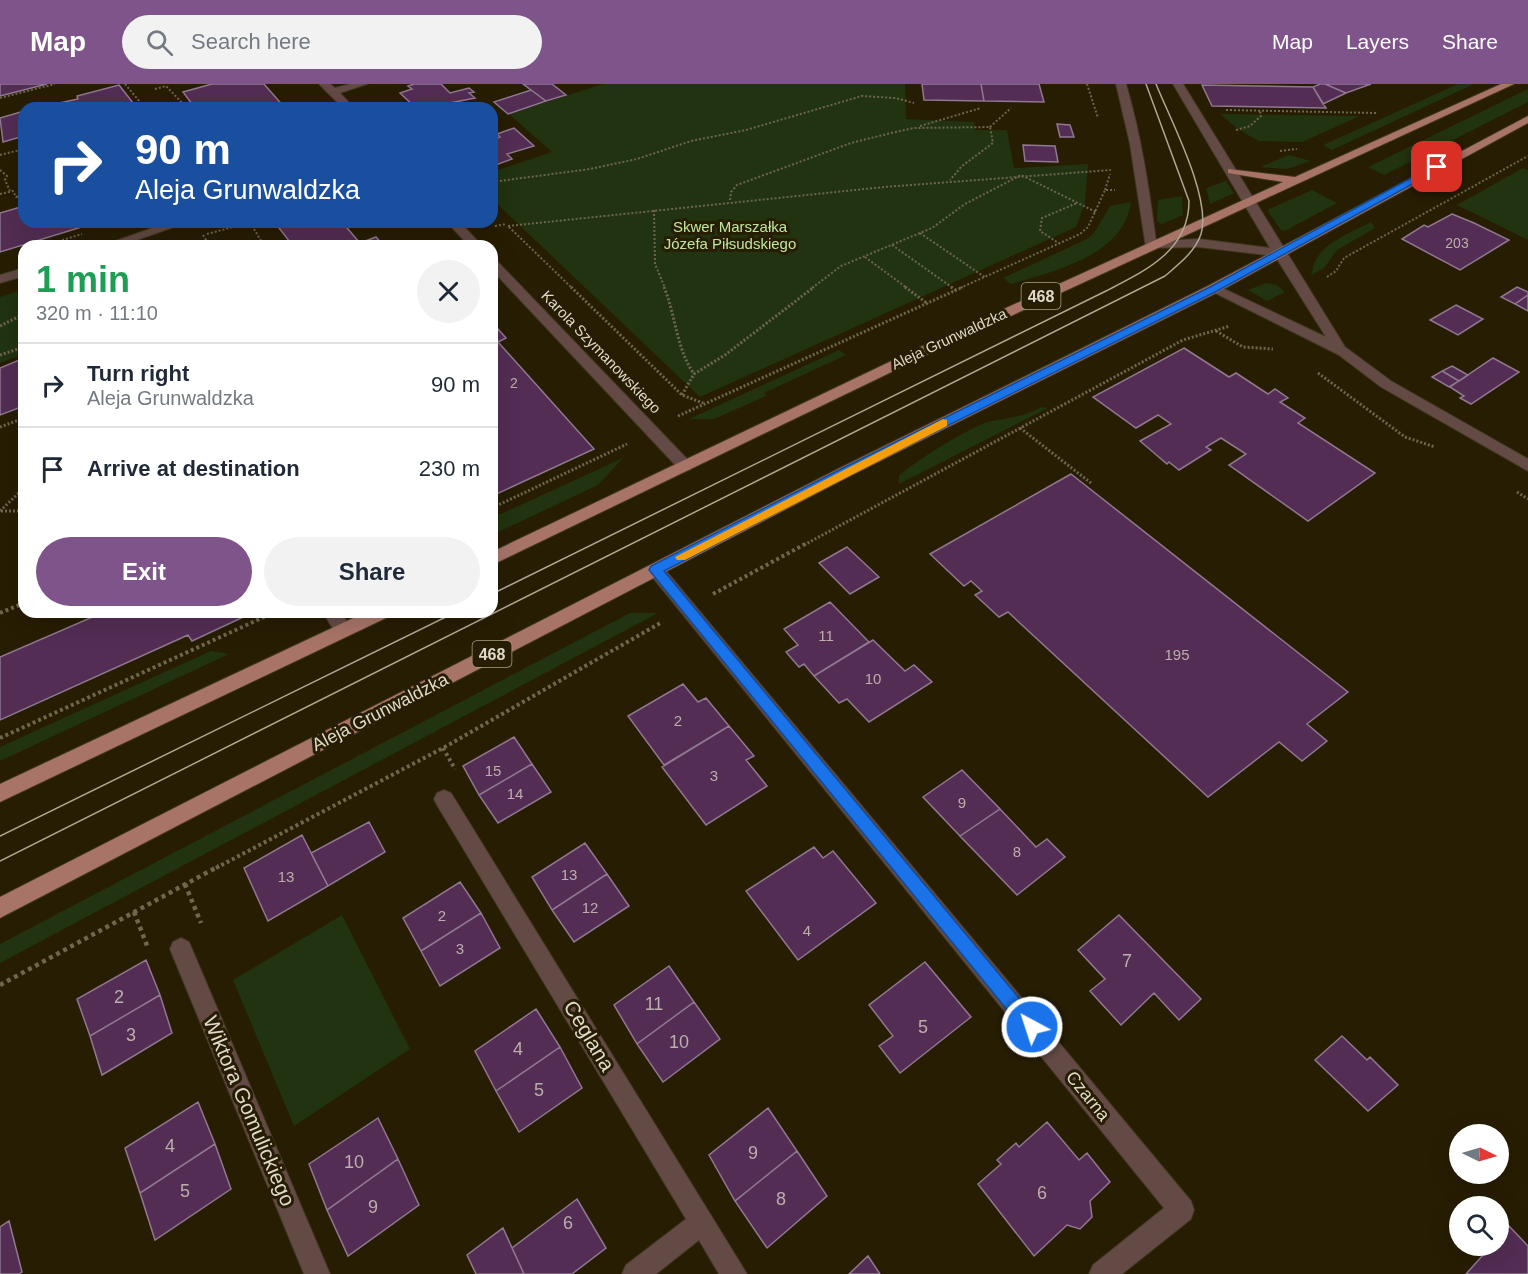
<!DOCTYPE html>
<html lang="en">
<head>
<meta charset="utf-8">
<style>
  :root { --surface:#fff; --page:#f2f2f3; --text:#1f2937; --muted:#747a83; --line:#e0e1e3; --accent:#7f548a }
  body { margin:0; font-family:Arial,sans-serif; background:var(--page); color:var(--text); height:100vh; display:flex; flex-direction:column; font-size:22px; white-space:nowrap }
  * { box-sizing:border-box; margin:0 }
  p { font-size:20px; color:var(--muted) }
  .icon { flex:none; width:33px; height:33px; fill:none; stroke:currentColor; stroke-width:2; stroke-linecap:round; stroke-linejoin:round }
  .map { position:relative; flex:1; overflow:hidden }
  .drawer { position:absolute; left:18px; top:156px; width:480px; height:378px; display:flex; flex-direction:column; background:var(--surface); border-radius:18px; box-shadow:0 6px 24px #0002 }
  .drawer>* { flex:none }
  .top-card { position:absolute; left:18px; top:18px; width:480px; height:126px; border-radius:18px; box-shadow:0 6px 24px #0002; background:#1a4fa0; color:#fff; overflow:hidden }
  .needle { width:39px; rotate:95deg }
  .controls { position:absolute; left:1449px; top:1040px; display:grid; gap:12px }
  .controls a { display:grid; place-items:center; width:60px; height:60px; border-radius:50%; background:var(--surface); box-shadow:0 6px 24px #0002; font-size:30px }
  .pin { position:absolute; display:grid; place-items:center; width:51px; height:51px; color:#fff; margin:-26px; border-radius:12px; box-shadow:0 3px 9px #0006 }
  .me { position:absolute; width:66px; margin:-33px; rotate:320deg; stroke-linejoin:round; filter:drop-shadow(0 0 4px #0008) }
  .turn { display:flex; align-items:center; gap:21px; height:126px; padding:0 18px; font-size:27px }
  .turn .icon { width:78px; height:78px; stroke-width:2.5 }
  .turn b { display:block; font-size:42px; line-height:51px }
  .round { display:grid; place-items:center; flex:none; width:63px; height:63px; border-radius:32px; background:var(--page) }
  .headline { display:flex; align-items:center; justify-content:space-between; height:102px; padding:0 18px }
  h1 { font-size:36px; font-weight:700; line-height:45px; color:#1e9e55 }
  .cta { display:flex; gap:12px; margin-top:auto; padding:12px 18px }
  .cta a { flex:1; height:69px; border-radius:36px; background:var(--accent); color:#fff; font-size:24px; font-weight:700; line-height:69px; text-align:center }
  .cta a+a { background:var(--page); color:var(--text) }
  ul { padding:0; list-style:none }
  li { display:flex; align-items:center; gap:18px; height:84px; padding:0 18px; border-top:2px solid var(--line) }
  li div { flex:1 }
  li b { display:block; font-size:22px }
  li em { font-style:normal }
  header { display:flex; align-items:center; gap:36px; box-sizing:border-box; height:84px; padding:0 30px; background:var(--accent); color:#fff }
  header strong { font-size:28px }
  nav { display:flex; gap:33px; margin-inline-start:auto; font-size:21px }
  .search { width:420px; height:54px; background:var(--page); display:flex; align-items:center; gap:15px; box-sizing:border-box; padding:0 21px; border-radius:33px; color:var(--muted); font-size:22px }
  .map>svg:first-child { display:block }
  .green { fill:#213310 }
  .building { fill:#532d54; stroke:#8f7890; stroke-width:1.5 }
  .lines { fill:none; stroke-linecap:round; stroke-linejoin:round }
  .minor-casing { stroke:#41371f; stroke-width:2 }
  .major-casing { stroke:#41371f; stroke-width:2 }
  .path-far3 { stroke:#6e6650; stroke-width:2; stroke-dasharray:2 2; stroke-linecap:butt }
  .path-far2 { stroke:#6e6650; stroke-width:3; stroke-dasharray:2 2; stroke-linecap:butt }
  .path-far1 { stroke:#6e6650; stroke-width:4; stroke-dasharray:3 3; stroke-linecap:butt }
  .path { stroke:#6e6650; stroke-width:4.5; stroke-dasharray:4 4; stroke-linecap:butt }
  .minor { fill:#634a44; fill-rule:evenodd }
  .major { fill:#a87468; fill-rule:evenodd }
  .tram { stroke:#aea795; stroke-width:1.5 }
  .route { fill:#1a73e8; stroke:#114b97; stroke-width:1.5 }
  .slow { fill:#f59e0b }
  .labels { text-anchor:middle; stroke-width:6; stroke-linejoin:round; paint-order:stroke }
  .far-number-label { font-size:14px; fill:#bcaeac }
  .far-park-label { font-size:15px; fill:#bde89b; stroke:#271d03 }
  .far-street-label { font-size:15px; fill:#dfd9c9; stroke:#271d03 }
  .number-label { font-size:15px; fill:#bcaeac }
  .shield { fill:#271d03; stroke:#a8a18e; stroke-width:1.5 }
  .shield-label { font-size:16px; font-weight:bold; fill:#dfd9c9 }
  .street-label { font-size:18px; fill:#dfd9c9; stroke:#271d03 }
  .near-number-label { font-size:18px; fill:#bcaeac }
  .near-street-label { font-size:21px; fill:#dfd9c9; stroke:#271d03 }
</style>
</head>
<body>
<header>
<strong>Map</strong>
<div class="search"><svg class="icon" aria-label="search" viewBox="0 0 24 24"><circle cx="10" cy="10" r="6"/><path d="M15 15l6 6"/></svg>Search here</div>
<nav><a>Map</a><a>Layers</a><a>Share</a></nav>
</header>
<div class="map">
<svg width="1528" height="1190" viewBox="0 0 1528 1190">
  <rect width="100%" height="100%" fill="#271d03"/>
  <!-- green -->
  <path class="green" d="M603 0H905L906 35 974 38 975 46H1007L1014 84 1088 80 1085 119 1076 143 700 313 492 115V88L552 68 509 30Z
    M1458 0H1474L1332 66 1323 61Z
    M1528 5V18L1384 91 1368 83Z
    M1220 30 1360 32 1302 58 1259 57 1239 46Z
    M1289 71 1311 77 1287 85 1260 83Z
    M1523 84 1528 86V156L1457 121Z
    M1226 97 1234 109 1210 120 1206 104Z
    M1312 106 1337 119 1285 147 1281 146 1267 126Z
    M1182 112 1183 131 1162 140 1157 138 1158 116Z
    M1131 118C1124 172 1054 187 1011 200L1003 194 1087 155 1094 149 1110 122Z
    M1371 138 1375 144 1337 166 1324 184 1312 191C1313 161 1349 150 1371 138Z
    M1266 199 1277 201 1285 208 1267 217 1248 206Z
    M24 205V270L0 279V213Z
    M839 266 846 271 764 309 766 312 714 335H689Z
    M1042 323 1048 324 899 400V392C912 379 970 343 988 338 1008 334 1023 333 1042 323Z
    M623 374 598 401 492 451V434Z
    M630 529H658L0 879V860Z
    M211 567 229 570 0 677V663Z
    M342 831 410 965 294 1042 233 896Z"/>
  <!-- building -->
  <path class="building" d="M0 0H47L0 12Z
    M212 0H264L285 24H195L183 8Z
    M414 0H441L450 9 469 4 474 8 469 9 475 14 445 20 450 24H416L400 9 412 5 408 2Z
    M523 0H552L566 11 546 17Z
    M922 0H981L984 17 924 16Z
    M981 0H1039L1044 18 984 17Z
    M1320 0H1325L1346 9 1323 20 1313 3Z
    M1325 0H1371L1346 9Z
    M119 1 137 24H36L78 15 77 12Z
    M1202 1 1313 3 1326 24 1212 22Z
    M531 6 546 17 508 30 494 18Z
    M24 27V52L3 58 0 34Z
    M1057 40 1070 41 1074 53H1060Z
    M514 44 534 62 507 70 512 75 493 82 492 56 500 53 497 50Z
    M1023 61 1055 62 1058 78 1025 77Z
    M24 122V138H98L0 168V129Z
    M1452 130 1474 139 1509 156 1460 186 1402 155 1424 141 1428 143Z
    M297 138H342L360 159 376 153 384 162H293L279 144Z
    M1517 203 1528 208V211L1515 220 1501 213Z
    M1528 211V227L1515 220Z
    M1456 221 1483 235 1458 251 1430 236Z
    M492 238 506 254 498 258 594 365 492 412Z
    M1184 264 1229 293 1236 289 1268 310 1275 305 1288 314 1280 318 1305 334 1298 339 1375 389 1308 437 1229 381 1246 370 1221 354 1206 363 1211 366 1179 386 1169 378 1167 380 1140 357 1171 340 1158 331 1136 344 1093 313Z
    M24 274V322L0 331V284Z
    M1493 274 1519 288 1471 320 1460 314 1464 312 1450 303Z
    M1452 282 1468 291 1459 297 1442 287Z
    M1442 287 1459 297 1449 303 1432 293Z
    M1071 390 1348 608 1307 640 1327 657 1302 677 1279 658 1208 713 1008 528 999 533 975 511 982 507 971 497 964 502 930 470Z
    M847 463 879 493 850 510 819 479Z
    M830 518 869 558 814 592 804 580 799 583 786 568 798 561 784 545Z
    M104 528H254L192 557 188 551 0 636V573Z
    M873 556 905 587 914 581 932 598 869 638 847 615 839 619 814 592Z
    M683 600 698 618 706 614 729 642 664 681 628 632Z
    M729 642 754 672 746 676 767 702 706 741 662 683Z
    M514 653 532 680 479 711 463 682Z
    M532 680 551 708 498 739 479 711Z
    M962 686 1000 725 960 752 923 713Z
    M1000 725 1036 763 1047 755 1065 773 1017 811 960 752Z
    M369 738 385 768 328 802 311 769Z
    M302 751 328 802 268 837 244 784Z
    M585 759 607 790 552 826 532 793Z
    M814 763 823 774 833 767 876 819 798 876 746 807Z
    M607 790 629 822 574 858 552 826Z
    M460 798 481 829 421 867 403 834Z
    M481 829 500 864 440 902 421 867Z
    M1119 831 1201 915 1179 936 1154 909 1121 941 1090 907 1105 895 1078 866Z
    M146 876 160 911 90 952 77 915Z
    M925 878 971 933 900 989 879 962 893 952 869 921Z
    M669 882 694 918 637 960 614 921Z
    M160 911 172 949 102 991 90 952Z
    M694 918 720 955 663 998 637 960Z
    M536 925 560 963 496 1007 475 967Z
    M1342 952 1367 976 1370 973 1398 1001 1368 1027 1315 976Z
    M560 963 582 1004 519 1048 496 1007Z
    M198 1018 215 1060 140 1109 125 1064Z
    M768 1024 797 1067 735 1117 709 1071Z
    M378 1034 398 1075 327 1126 309 1080Z
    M1047 1038 1079 1076 1087 1069 1110 1098 1090 1117 1092 1133 1080 1145 1067 1141 1034 1172 978 1100 1001 1080 997 1076 1016 1059 1019 1063Z
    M215 1060 231 1105 155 1156 140 1109Z
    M797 1067 827 1112 767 1164 735 1117Z
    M398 1075 419 1121 348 1172 327 1126Z
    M577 1115 606 1164 572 1190H524L512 1164Z
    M9 1137 22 1188 19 1190H0V1143Z
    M1509 1142 1528 1162V1190H1466L1492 1161H1498V1154Z
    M503 1144 524 1190H476L467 1171Z
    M868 1172 880 1190H849Z"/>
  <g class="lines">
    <!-- minor casing -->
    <g class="minor-casing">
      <path id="minor" d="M319 0H330L335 4 350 0H367L340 9 354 24H343Z
        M1116 0H1126C1141 51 1149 104 1156 157L1199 155 1270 164 1173 0H1183L1345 263 1391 297 1528 375V387L1381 303 1339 271 1207 205 1208 202H1218L1326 253 1275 172 1199 163 1146 164 1130 60Z
        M170 138H188L120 162H101Z
        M447 138H460L482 162H469Z
        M492 175 496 176 690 378 693 382 690 386H680L492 186Z
        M24 184V192L0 199V191Z
        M656 480 662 482 1191 1117 1194 1126 1191 1135 1122 1190H1089L1093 1181 1164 1124 650 490 648 486Z
        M323 528H341L352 547 349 552H337Z
        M444 706 451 709 747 1190H719L699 1156 656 1190H622L626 1181 686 1135 437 721 434 715 437 709Z
        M181 854 189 858 330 1190H304L170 865 173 858Z"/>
    </g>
    <!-- major casing -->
    <g class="major-casing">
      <path id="major" d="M1501 0H1514L937 266 492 481V468L927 260 1283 98 1228 89V85L1295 93Z
        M1528 32V39L1218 208 848 393 0 834V813L838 385 1208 202Z
        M366 528H391L388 533 0 718V700Z"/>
    </g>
    <!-- path-far3 -->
    <path class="path-far3" d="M125 0 145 24
      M1087 0 1098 34
      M155 5 166 2 187 24
      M0 14 55 0
      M374 23 385 20
      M160 24 182 18
      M1226 26 1377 29
      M920 42 981 24
      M990 43 1011 24
      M1236 46 1250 42 1261 32 1260 27
      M1280 67 1297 65
      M0 71 24 65
      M0 86 7 92 5 96 10 107
      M492 98 590 85 637 75 691 57 746 46 862 12 895 14 914 19
      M1105 106 1110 90
      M0 110 13 107 16 113 24 110
      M730 116 731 108 737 101 851 59 891 49 914 44 990 43 993 59 962 82 950 96
      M654 126 655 180 665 204
      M250 138 264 162
      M495 142 506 140
      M508 142 884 103 1111 86
      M509 143 572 204
      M920 149 986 194
      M207 150 252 138
      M203 151 210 162
      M1060 160 1040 147 1042 134 1077 119
      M892 161 953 204
      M43 162 82 150
      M865 173 907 204
      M1327 193 1336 187 1344 174 1528 72
      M812 204 841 182 932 144 965 120 1021 91 1096 128
      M960 204 1080 150 1088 143 1105 106H1115"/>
    <!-- path-far2 -->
    <path class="path-far2" d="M571 203 682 311 703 319
      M664 203C676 232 676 264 694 290
      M905 203 928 220
      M951 203 957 207
      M0 242 24 230
      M1216 247 1243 263 1273 265
      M0 271 24 263
      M1318 289 1405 353 1435 363
      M682 311 694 290 725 271 814 203
      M678 332 963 203
      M0 343 24 334
      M1020 344 1091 399
      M1517 408 1528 415
      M492 424 627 360
      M0 427 24 404
      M1 427H24
      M804 461 1183 256 1230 242"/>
    <!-- path-far1 -->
    <path class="path-far1" d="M713 510 807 459
      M0 529 24 519
      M0 654 275 528
      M443 664 455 685
      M216 784 443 664 662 538"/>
    <!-- path -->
    <path class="path" d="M185 800 201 839
      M134 828 148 864
      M0 901 219 782"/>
    <!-- minor -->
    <use href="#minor" class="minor"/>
    <!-- major -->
    <use href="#major" class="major"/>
    <!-- tram -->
    <path class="tram" d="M492 510 1106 207C1145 187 1189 167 1189 117L1146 0
      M0 752 456 528
      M0 777 1165 192C1179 180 1195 168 1201 150 1212 114 1170 35 1156 0"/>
  </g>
  <!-- route -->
  <path class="route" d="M1437 80 1440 85 1217 207 847 392 664 487 1038 937 1040 943 1038 949 1032 952 1026 949 649 486 651 482 839 386 1210 203Z"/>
  <!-- slow -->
  <path class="slow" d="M943 335 947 336V342L685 476H677L675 473Z"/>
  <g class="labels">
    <!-- far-number labels -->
    <g class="far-number-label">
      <text x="1457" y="164">203</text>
      <text x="514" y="304">2</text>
    </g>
    <!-- far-park labels -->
    <g class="far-park-label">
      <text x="730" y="148">Skwer Marszałka<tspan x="730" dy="17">Józefa Piłsudskiego</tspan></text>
    </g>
    <!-- far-street labels -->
    <g class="far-street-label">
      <text transform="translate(949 255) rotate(-25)" y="5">Aleja Grunwaldzka</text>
      <text transform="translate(601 268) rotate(46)" y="5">Karola Szymanowskiego</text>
    </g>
    <!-- number labels -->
    <g class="number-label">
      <text x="826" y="557">11</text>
      <text x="1177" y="576">195</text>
      <text x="873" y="600">10</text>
      <text x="678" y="642">2</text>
      <text x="493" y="692">15</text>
      <text x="714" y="697">3</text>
      <text x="515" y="715">14</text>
      <text x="962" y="724">9</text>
      <text x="1017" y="773">8</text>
      <text x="569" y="796">13</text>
      <text x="286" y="798">13</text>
      <text x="590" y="829">12</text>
      <text x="442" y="837">2</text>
      <text x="807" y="852">4</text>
      <text x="460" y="870">3</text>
    </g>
    <!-- shield labels -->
    <g class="shield">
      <rect x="1021.5" y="199" width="39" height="26" rx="4.5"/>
      <rect x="472.5" y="557" width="39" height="26" rx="4.5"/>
    </g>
    <g class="shield-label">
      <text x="1041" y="218">468</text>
      <text x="492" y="576">468</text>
    </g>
    <!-- street labels -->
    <g class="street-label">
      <text transform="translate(380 628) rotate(-27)" y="6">Aleja Grunwaldzka</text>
      <text transform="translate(1088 1012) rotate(51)" y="6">Czarna</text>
    </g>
    <!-- near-number labels -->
    <g class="near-number-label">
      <text x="1127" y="883">7</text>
      <text x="119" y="919">2</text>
      <text x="654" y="926">11</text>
      <text x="923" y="949">5</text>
      <text x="131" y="957">3</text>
      <text x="679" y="964">10</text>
      <text x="518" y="971">4</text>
      <text x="539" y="1012">5</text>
      <text x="170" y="1068">4</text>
      <text x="753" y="1075">9</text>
      <text x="354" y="1084">10</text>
      <text x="185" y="1113">5</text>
      <text x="1042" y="1115">6</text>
      <text x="781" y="1121">8</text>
      <text x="373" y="1129">9</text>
      <text x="568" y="1145">6</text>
    </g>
    <!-- near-street labels -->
    <g class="near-street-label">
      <text transform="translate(589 952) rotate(59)" y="7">Ceglana</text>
      <text transform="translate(249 1027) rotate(67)" y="7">Wiktora Gomulickiego</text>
    </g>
  </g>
</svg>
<div class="controls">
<a><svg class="needle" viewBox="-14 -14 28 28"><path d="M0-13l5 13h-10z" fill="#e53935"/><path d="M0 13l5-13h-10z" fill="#747a83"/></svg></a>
<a><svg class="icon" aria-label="search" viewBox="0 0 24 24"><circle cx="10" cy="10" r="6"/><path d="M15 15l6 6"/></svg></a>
</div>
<div class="pin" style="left:1437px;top:83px;background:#d93025"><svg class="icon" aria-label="arrive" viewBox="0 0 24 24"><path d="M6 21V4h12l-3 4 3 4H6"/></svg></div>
<svg class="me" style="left:1032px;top:943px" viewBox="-20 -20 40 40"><circle r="17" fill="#1a73e8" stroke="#fff" stroke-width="3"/><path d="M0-11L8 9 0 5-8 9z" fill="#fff"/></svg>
<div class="top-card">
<div class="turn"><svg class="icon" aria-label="right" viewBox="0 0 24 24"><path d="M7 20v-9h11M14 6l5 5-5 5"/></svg><div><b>90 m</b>Aleja Grunwaldzka</div></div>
</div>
<section class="drawer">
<div class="headline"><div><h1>1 min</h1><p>320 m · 11:10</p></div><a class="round"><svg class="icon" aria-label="close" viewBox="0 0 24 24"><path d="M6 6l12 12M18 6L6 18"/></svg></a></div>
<ul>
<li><svg class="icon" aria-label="right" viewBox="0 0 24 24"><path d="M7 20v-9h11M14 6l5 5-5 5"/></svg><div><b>Turn right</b><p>Aleja Grunwaldzka</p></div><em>90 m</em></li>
<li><svg class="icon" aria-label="arrive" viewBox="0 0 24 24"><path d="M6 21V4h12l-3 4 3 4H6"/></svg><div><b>Arrive at destination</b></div><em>230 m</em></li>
</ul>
<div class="cta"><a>Exit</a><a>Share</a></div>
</section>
</div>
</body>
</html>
